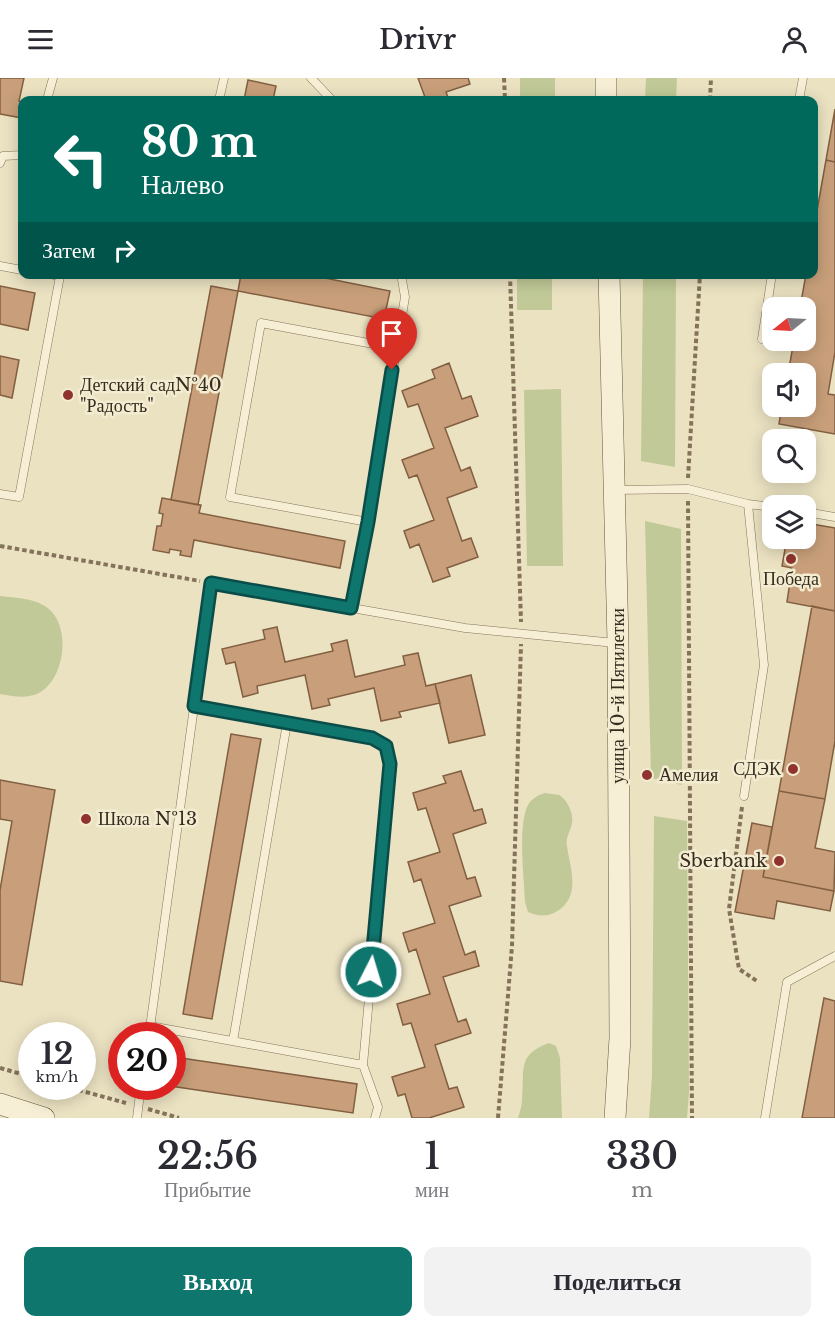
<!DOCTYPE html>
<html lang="ru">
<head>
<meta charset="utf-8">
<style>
  :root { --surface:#fff; --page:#f2f2f3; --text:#2b2b33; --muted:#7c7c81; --accent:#0f766e }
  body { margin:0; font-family:"Libre Baskerville",serif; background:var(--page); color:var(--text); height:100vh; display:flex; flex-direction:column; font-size:22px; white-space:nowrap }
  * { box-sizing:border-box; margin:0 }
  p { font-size:20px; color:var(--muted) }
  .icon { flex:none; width:33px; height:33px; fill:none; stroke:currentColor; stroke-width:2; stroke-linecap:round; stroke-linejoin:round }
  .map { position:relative; height:1040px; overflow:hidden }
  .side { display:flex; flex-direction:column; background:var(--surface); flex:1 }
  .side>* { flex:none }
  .guide { position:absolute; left:18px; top:18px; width:800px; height:183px; border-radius:12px; box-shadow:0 3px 15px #0003; background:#00695c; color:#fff; overflow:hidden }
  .needle { width:39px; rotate:252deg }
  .buttons { position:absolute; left:762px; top:219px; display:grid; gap:12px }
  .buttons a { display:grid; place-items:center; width:54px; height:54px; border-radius:12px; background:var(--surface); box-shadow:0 3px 15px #0003; font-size:30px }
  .speed { position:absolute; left:18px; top:944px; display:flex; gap:12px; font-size:30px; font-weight:700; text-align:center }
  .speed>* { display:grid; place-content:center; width:78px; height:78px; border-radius:50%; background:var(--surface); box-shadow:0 3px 15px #0003; line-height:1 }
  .speed small { font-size:15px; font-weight:400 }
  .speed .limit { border:9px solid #d22; background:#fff; color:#111 }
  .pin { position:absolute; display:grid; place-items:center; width:51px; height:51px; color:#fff; margin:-62px -26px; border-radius:50% 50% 50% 0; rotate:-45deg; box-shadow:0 0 6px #0007 }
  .pin .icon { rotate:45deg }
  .me { position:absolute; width:66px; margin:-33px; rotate:5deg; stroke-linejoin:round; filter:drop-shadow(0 0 4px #0008) }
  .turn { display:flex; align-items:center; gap:21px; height:126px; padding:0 24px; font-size:27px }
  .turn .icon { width:78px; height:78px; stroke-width:2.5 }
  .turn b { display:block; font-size:42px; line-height:51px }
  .then { display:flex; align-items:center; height:57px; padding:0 24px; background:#0003; gap:12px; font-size:22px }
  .eta { display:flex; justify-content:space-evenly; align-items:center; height:102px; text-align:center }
  .eta b { font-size:36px; font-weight:600; line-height:42px }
  .primary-button { display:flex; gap:12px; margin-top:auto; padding:12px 24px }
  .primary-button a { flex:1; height:69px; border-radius:12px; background:var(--accent); color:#fff; font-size:24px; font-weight:600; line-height:69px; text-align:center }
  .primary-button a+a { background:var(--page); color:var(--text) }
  header { display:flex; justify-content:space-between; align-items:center; height:78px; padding:0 24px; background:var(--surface); font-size:27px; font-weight:600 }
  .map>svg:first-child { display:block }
  .green { fill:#c0c997 }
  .building { fill:#c89f7a; stroke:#825f41; stroke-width:1.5 }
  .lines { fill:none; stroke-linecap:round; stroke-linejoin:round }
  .lane-casing { stroke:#84735a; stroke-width:9 }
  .secondary-casing { stroke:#66553e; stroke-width:22 }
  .path { stroke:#84735a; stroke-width:4; stroke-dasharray:4.5 3; stroke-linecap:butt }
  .lane { stroke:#f7efd5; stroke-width:8 }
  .secondary { stroke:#f7efd5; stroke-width:21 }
  .route-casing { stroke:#0a4d48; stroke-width:15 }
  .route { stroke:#0f766e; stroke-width:10 }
  .poi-dot { fill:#90332e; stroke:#f3ecd1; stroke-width:2 }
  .labels { text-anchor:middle; stroke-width:5; stroke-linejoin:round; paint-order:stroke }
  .poi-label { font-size:18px; fill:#352b1e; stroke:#f3ecd1; text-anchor:start }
  .street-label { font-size:18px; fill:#352b1e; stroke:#f3ecd1 }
</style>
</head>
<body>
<header><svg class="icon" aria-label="menu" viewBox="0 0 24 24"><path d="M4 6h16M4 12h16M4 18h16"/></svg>Drivr<svg class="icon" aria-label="person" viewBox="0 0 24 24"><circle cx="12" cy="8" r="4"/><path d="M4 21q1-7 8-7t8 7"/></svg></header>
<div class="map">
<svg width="835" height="1040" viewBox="0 0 835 1040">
  <rect width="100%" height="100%" fill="#ebe2c2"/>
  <!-- green -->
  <path class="green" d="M520 0H555V22H520Z
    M646 0H677L676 22H645Z
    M517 197H552V232H517Z
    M643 197H676L675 389 641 383Z
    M561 311 563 488H527L524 312Z
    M645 443 681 451 682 707 651 700Z
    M0 518C16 520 36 520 49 531 72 551 64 604 37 616 24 621 13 618 0 616Z
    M545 715C549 716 555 716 559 717 567 721 574 736 572 745 571 752 565 760 567 768 570 790 581 816 559 832 549 839 539 839 528 834L525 824C524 799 518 751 527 729 530 722 537 717 545 715Z
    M654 738 687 743 689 1014 687 1040H649L652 998Z
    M549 965 556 968 560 980 562 1040H518C520 1034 522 1027 522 1021 525 992 516 977 549 965Z"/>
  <!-- building -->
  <path class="building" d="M0 0H24L19 23 22 24V40L0 36Z
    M418 0H468L470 6 446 14 449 22H426Z
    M248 2 276 8 273 22H244Z
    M835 31V84L826 82Z
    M826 82 835 84V274L828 316 835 317V356L779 346 782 328H806V296H788L794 262H806V230H800L806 196H813V155Z
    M241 196H305L390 213 384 241 238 213Z
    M0 208 35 215 28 252 0 246Z
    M211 208 238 213 198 427 171 422Z
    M0 278 19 282 12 320 0 317Z
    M449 285 462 321 471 318 478 338 445 350 461 393 470 389 477 409 447 420 462 463 471 460 478 479 447 490 450 498 433 504 419 466 410 470 404 453 434 442 417 397 409 400 402 382 434 370 418 326 408 329 402 313 435 300 432 292Z
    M162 420 201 427 199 435 345 463 340 490 194 462 191 479 180 477 181 473 170 471 169 475 153 472 157 448H161L163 436 159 435Z
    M806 445 835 450V533L787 524 792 490 782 488 787 460H806Z
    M812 528 835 533V663L825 721 779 713Z
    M277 549 285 584 333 573 331 566 347 562 355 599 405 587 403 578 418 575 426 608 435 606 440 625 399 634 401 639 381 643 374 610 328 621 330 627 312 631 305 597 257 608 258 615 243 619 235 584 226 586 222 571 265 561 263 552Z
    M471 597 485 657 449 665 435 606Z
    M231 656 261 661 212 941 183 936Z
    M461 693 474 733 482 731 486 745 453 756 467 801 475 799 481 818 449 828 465 877 475 873 479 888 443 899 458 944 466 941 471 955 435 967 449 1011 457 1009 464 1029 429 1040H412L405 1016 398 1018 392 999 425 989 411 945 403 947 397 926 430 916 416 871 409 874 403 855 435 845 421 801 414 804 408 784 440 774 426 730 418 732 413 715 446 705 443 698Z
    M0 702 55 712 22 907 0 903V812L12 743 0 741Z
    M779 713 825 721 815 770 835 774 834 813 763 799Z
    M752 745 772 749 763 799 834 813 830 833 777 823 774 841 735 834Z
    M824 920 835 923V1040H802Z
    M174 979 357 1006 353 1035 170 1008H172Z"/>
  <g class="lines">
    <!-- lane casing -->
    <g class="lane-casing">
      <path id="lane" d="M311 0 332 22
        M47 22 53 0
        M219 22 224 0
        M799 22 803 0
        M0 85 3 78 22 77
        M0 188 22 192
        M762 261 772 196
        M616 412 688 411 748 426 772 429
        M0 416 19 419 60 198 49 196
        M806 434 835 439
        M368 444 405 219 401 196
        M351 530 368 444 230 419 261 245 395 270
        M194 628 372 660 386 668 390 686 363 987 378 1029 375 1040
        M744 718 764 587 748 426
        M150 948 363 987
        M149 957 211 505 465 550 615 565
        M233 963 287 645
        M137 1040 141 1008
        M765 1040 787 904 835 878"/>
    </g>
    <!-- secondary casing -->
    <g class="secondary-casing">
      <path id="secondary" d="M606 0V22
        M609 196 618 565 620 960 615 1040
        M0 1026 44 1040"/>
    </g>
    <!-- path -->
    <path class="path" d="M504 0 505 22
      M710 22 711 0
      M510 196 521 544
      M688 400 700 196
      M688 423 692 1040
      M0 468 200 503
      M742 729 729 831 739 891 757 903
      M0 990 32 999
      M64 1008 126 1025
      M148 1031 179 1040
      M498 1040 512 868 521 566"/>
    <!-- lane -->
    <use href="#lane" class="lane"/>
    <!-- secondary -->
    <use href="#secondary" class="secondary"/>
  </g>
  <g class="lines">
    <!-- route casing -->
    <g class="route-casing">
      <path id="route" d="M371 894 390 686 386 668 372 660 194 628 211 505 351 530 368 444 392 292"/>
    </g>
    <!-- route -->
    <use href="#route" class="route"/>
  </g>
  <!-- markers -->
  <g class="poi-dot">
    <circle cx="68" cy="317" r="6"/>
    <circle cx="791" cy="481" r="6"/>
    <circle cx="793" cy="691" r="6"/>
    <circle cx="647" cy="697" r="6"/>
    <circle cx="86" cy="741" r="6"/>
    <circle cx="779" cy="783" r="6"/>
  </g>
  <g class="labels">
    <!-- poi labels -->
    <g class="poi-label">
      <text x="80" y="313">Детский сад№40<tspan x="80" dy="21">"Радость"</tspan></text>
      <text x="791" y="507" text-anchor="middle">Победа</text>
      <text x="781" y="697" text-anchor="end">СДЭК</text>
      <text x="659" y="703">Амелия</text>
      <text x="98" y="747">Школа №13</text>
      <text x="767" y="789" text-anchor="end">Sberbank</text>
    </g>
    <!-- street labels -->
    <g class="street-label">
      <text transform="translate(618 618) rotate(-90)" y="6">улица 10-й Пятилетки</text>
    </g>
  </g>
</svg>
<div class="buttons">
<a><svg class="needle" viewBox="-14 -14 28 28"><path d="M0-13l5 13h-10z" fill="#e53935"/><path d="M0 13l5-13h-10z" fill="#7c7c81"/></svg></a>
<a><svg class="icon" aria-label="sound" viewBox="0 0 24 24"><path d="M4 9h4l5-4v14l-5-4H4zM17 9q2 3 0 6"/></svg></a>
<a><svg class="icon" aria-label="search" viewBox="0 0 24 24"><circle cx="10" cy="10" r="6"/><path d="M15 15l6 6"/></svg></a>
<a><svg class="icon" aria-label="layers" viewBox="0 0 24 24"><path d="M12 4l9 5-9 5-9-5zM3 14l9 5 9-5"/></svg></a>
</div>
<div class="speed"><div>12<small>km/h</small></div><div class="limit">20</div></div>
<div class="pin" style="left:392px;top:292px;background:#d93025"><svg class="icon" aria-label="arrive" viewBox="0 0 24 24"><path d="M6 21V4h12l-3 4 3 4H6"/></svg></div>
<svg class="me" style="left:371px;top:894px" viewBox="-20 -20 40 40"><circle r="17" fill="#0f766e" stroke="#fff" stroke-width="3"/><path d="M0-11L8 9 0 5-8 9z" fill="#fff"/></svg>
<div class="guide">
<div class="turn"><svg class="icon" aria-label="left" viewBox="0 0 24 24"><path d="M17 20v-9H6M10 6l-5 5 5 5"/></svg><div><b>80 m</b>Налево</div></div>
<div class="then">Затем<svg class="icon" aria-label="right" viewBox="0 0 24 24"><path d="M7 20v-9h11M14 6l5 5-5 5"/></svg></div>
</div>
</div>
<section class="side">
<div class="eta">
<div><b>22:56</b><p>Прибытие</p></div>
<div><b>1</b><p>мин</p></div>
<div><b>330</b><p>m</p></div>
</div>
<div class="primary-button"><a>Выход</a><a>Поделиться</a></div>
</section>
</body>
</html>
